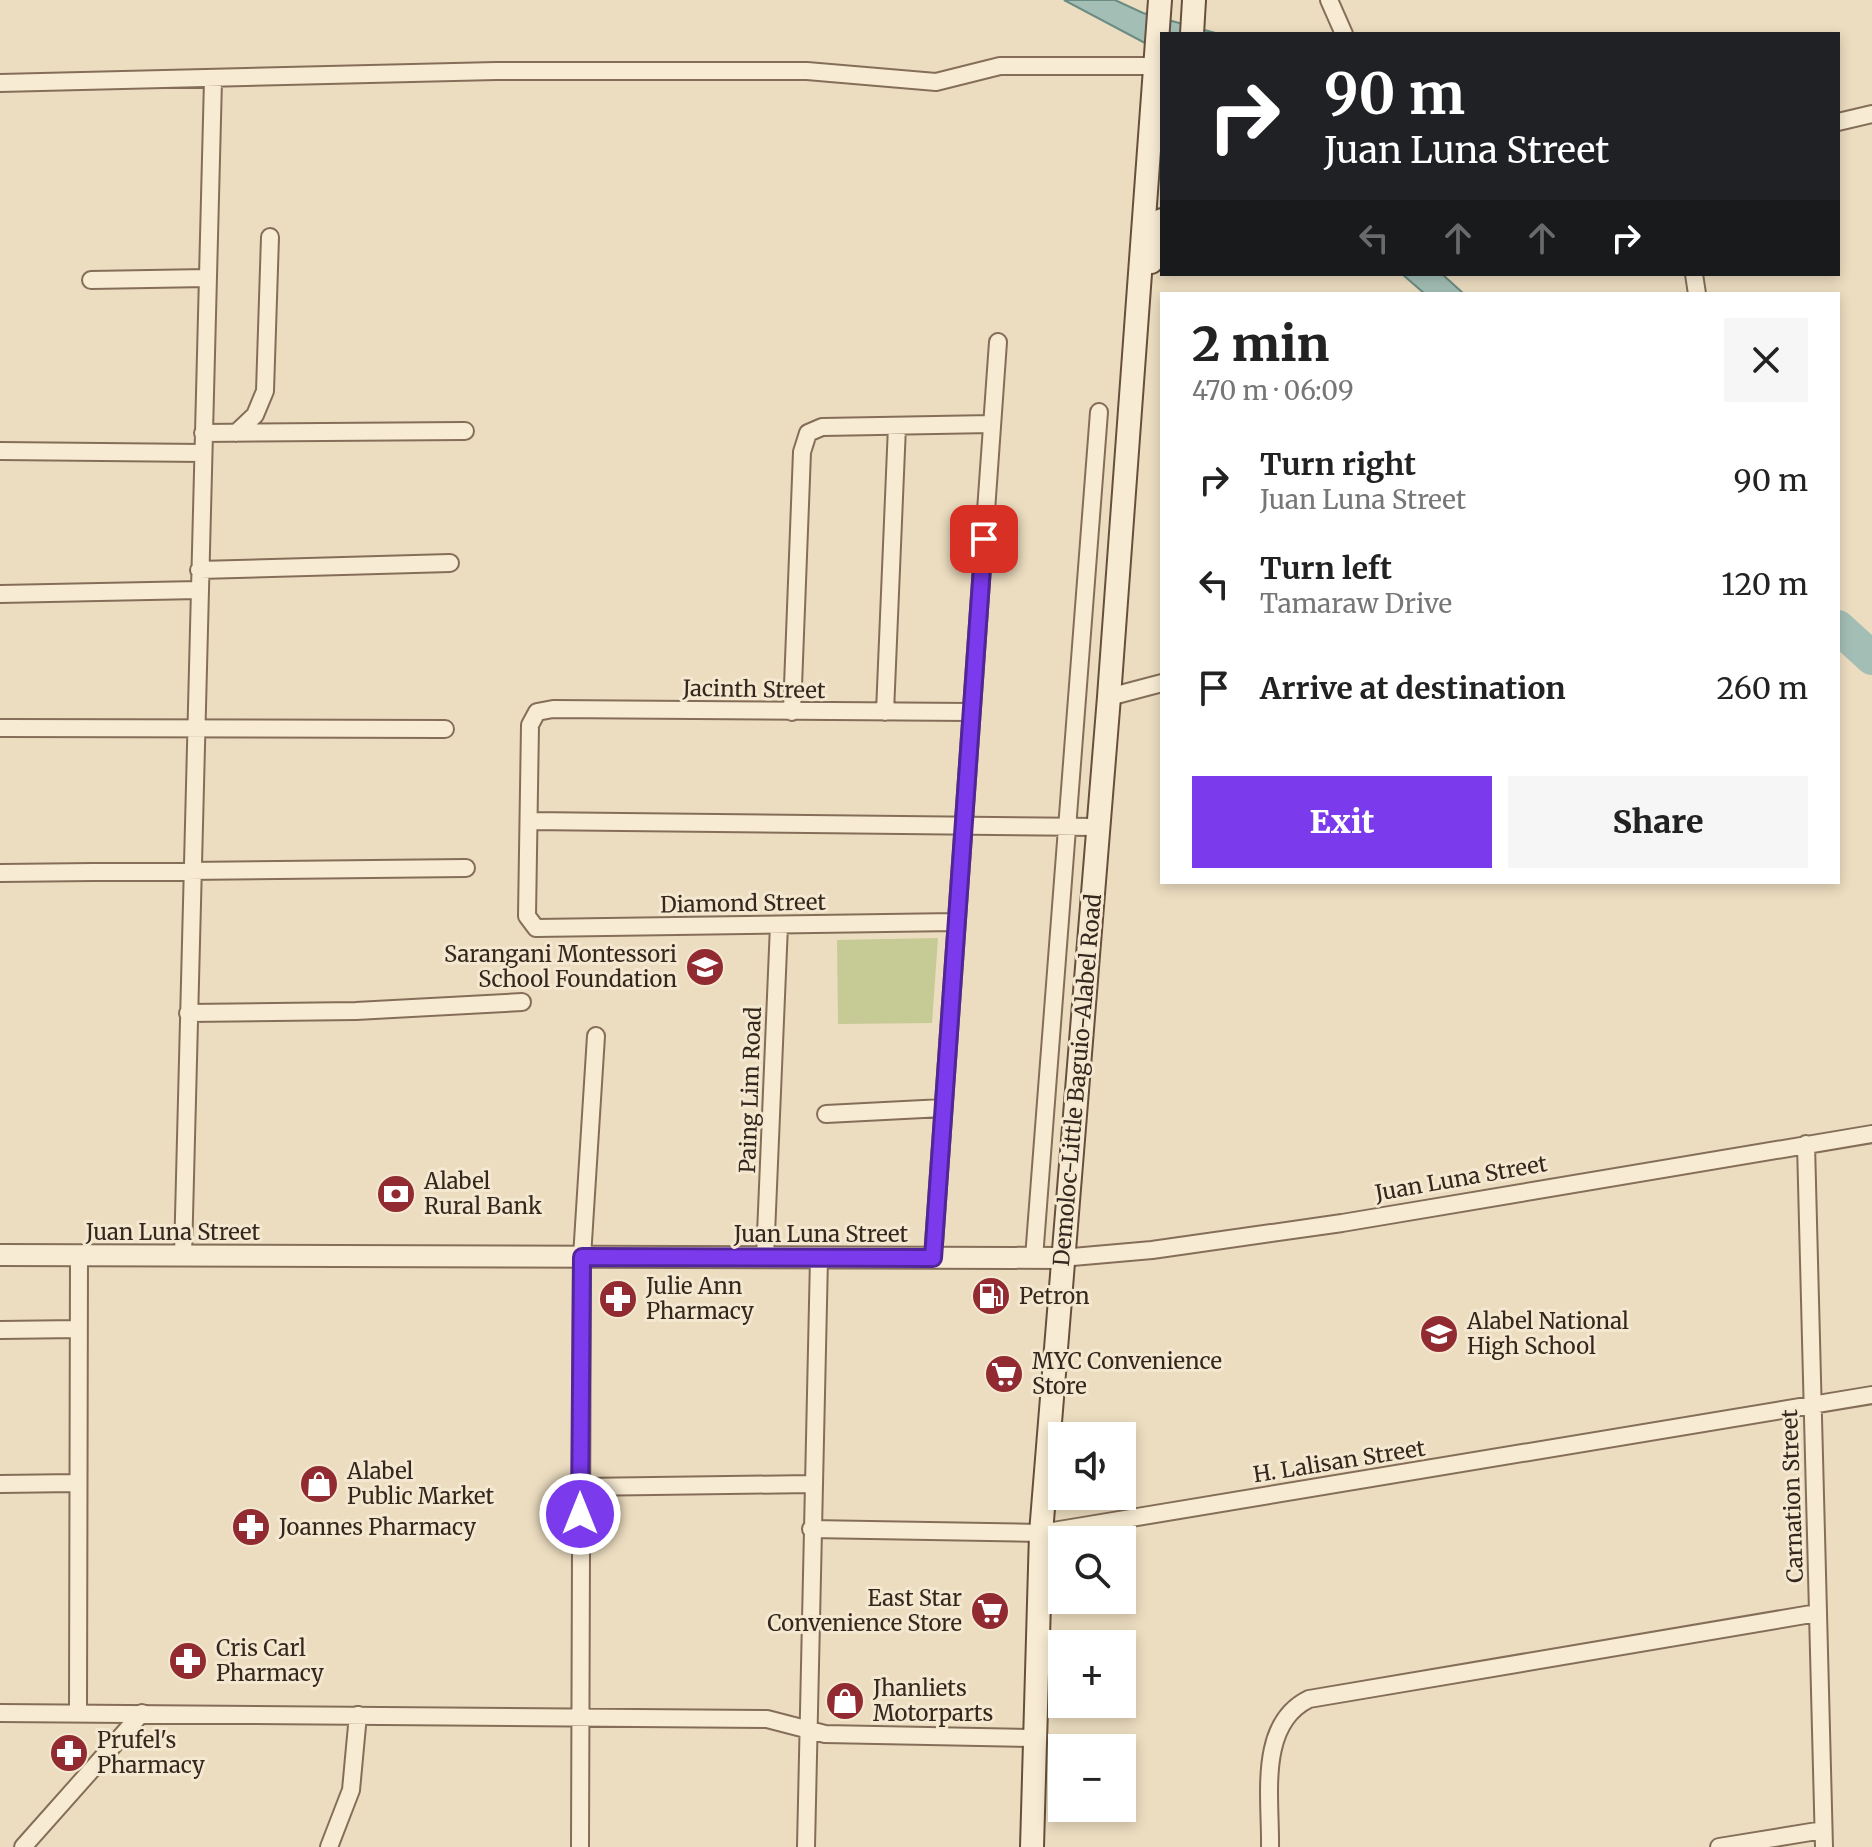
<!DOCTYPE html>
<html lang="en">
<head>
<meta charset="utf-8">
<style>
  :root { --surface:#fff; --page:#f6f6f6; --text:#222; --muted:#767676; --accent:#7c3aed }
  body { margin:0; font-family:Merriweather,serif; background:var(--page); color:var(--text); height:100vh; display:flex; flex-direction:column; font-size:30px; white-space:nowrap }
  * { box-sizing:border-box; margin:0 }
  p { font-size:26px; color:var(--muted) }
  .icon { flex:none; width:44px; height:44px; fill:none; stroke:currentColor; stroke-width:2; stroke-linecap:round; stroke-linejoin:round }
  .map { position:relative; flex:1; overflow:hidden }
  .drawer { position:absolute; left:1160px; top:292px; width:680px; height:592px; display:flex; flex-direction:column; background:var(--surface); border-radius:0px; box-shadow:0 4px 12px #0003 }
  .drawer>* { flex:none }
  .guide { position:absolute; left:1160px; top:32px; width:680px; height:244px; border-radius:0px; box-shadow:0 4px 12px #0003; background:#202124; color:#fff; overflow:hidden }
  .tools { position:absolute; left:1048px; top:1422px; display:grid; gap:16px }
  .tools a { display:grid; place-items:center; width:88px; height:88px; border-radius:0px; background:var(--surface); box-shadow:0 4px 12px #0003; font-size:40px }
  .pin { position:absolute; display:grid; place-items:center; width:68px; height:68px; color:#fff; margin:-34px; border-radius:16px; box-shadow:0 4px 12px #0006 }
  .me { position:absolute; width:88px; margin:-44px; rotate:0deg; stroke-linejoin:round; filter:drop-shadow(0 0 6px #0008) }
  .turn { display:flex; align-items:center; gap:28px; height:168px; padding:0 32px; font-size:36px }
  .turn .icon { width:104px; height:104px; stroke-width:2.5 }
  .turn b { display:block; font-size:56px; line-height:68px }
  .lanes { display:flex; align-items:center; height:76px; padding:0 32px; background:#0003; justify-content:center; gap:40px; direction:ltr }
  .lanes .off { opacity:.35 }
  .round { display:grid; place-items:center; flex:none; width:84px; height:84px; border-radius:0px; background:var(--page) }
  .head { display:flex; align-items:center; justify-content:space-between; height:136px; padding:0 32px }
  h1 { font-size:48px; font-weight:800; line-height:60px }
  .button { display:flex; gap:16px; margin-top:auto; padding:16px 32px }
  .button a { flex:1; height:92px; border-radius:0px; background:var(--accent); color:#fff; font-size:32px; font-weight:800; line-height:92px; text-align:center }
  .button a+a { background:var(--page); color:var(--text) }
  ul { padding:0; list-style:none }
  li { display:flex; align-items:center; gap:24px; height:104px; padding:0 32px }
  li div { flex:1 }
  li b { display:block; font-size:30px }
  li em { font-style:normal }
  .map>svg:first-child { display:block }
  .green { fill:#c6ca95 }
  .water { fill:#a3beb5; stroke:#6b8c82; stroke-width:2 }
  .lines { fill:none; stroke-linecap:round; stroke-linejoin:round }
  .river { stroke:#a3beb5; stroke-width:34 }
  .minor-casing { stroke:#856e59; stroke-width:20 }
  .tertiary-casing { stroke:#856e59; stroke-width:24 }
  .secondary-casing { stroke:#664f3c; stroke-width:26 }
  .minor { stroke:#f7ebd3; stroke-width:16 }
  .tertiary { stroke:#f7ebd3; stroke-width:20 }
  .secondary { stroke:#f7ebd3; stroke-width:22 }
  .route-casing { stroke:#51269a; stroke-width:20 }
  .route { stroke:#7c3aed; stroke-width:14 }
  .labels { text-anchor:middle; stroke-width:6; stroke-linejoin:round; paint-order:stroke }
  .street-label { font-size:22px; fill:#35271d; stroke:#f4e8d0 }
  .poi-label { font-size:22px; fill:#35271d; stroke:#f4e8d0; text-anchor:start }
</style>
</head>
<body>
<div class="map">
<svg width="1872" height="1847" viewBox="0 0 1872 1847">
  <rect width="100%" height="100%" fill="#ecddc0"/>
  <!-- green -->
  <path class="green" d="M938 938 932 1023 838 1024 837 940Z"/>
  <!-- water -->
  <path class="water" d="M1064 0H1115L1143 13 1219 34H1162V52Z
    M1402 274H1442L1464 294H1425Z"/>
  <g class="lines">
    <!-- river -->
    <path class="river" d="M1838 627 1872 658"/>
    <!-- minor casing -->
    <g class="minor-casing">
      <path id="minor" d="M1329 0 1344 34
        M0 83 496 71H807L936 82 1000 66H1155
        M1838 122 1872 114
        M1694 274 1697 294
        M91 280 207 278
        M203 433 465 431
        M236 433 255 415 265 391 270 237
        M0 451 203 453
        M199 570 450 563
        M0 594 199 590
        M1109 697 1162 683
        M792 712 802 452 808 433 822 427 992 424
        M885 712 897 426
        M0 728 445 729
        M529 821 1098 827
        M0 873 466 868
        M956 922 536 928 527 916 530 725 537 712 553 709 971 712
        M188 1013 356 1011 522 1002
        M826 1114 943 1108
        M1806 1144 1824 1847
        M183 1256 213 80
        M765 1258 779 925
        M933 1258 998 342
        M1034 1258 1099 412
        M1061 1258 1152 1250 1342 1223 1872 1134
        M0 1330 78 1329
        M0 1484 76 1483
        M580 1487 812 1484
        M811 1529 1041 1533 1872 1395
        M0 1713 767 1719 825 1734 1034 1738
        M78 1713 79 1256
        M23 1847 142 1713
        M329 1847 351 1790 358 1715
        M580 1847 582 1257 596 1036
        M806 1847 819 1258
        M1270 1847C1271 1799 1257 1724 1309 1699L1817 1613
        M1719 1847 1823 1830"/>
    </g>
    <!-- tertiary casing -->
    <g class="tertiary-casing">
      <path id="tertiary" d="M0 1255 1061 1258"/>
    </g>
    <!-- secondary casing -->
    <g class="secondary-casing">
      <path id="secondary" d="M1192 34 1194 0
        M1151 262 1162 220
        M1032 1847 1041 1533 1109 697 1160 0"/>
    </g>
    <!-- minor -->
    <use href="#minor" class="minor"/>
    <!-- tertiary -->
    <use href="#tertiary" class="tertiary"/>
    <!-- secondary -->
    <use href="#secondary" class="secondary"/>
  </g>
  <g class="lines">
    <!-- route casing -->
    <g class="route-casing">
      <path id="route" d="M580 1514 582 1257 933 1258 984 539"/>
    </g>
    <!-- route -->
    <use href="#route" class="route"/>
  </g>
  <!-- icons -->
  <defs>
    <g id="school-disc" transform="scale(2)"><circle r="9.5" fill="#912b31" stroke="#f4e8d0"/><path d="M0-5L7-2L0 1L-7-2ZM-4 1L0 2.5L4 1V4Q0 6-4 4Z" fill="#fff"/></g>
    <g id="bank-disc" transform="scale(2)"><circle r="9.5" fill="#912b31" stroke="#f4e8d0"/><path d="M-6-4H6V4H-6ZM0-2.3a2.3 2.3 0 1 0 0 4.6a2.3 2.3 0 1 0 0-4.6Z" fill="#fff"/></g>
    <g id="fuel-disc" transform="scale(2)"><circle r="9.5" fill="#912b31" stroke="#f4e8d0"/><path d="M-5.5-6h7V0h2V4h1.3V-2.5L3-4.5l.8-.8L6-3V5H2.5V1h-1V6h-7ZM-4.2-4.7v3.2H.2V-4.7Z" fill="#fff"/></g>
    <g id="pharmacy-disc" transform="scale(2)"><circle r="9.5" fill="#912b31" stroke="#f4e8d0"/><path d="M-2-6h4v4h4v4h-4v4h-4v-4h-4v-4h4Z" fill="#fff"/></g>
    <g id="supermarket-disc" transform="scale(2)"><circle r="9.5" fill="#912b31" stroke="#f4e8d0"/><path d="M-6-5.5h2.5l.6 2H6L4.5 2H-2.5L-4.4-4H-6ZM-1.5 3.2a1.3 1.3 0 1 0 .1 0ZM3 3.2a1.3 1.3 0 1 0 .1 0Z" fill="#fff"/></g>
    <g id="shop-disc" transform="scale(2)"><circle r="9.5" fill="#912b31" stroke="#f4e8d0"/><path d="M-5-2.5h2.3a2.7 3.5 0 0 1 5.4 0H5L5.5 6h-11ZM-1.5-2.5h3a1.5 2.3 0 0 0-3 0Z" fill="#fff"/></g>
  </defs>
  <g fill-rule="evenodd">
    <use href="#school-disc" x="705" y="967"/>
    <use href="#bank-disc" x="396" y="1194"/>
    <use href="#fuel-disc" x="991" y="1296"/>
    <use href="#pharmacy-disc" x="618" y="1299"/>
    <use href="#school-disc" x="1439" y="1334"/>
    <use href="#supermarket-disc" x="1004" y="1374"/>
    <use href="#shop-disc" x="319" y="1484"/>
    <use href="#pharmacy-disc" x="251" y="1527"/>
    <use href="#supermarket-disc" x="990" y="1611"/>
    <use href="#pharmacy-disc" x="188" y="1661"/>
    <use href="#shop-disc" x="845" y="1701"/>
    <use href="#pharmacy-disc" x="69" y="1753"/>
  </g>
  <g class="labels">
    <!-- street labels -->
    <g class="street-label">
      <text transform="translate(754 689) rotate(1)" y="8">Jacinth Street</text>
      <text transform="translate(743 903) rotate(-1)" y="8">Diamond Street</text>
      <text transform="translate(1077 1080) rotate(-85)" y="8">Demoloc-Little Baguio-Alabel Road</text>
      <text transform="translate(750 1090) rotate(-88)" y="8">Paing Lim Road</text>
      <text transform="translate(1461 1178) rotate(-10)" y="8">Juan Luna Street</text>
      <text x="173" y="1240">Juan Luna Street</text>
      <text x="821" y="1242">Juan Luna Street</text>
      <text transform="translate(1339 1461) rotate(-9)" y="8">H. Lalisan Street</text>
      <text transform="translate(1792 1496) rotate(-92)" y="8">Carnation Street</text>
    </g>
    <!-- poi labels -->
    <g class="poi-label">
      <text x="677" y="962" text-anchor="end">Sarangani Montessori<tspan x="677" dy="25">School Foundation</tspan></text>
      <text x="424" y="1189">Alabel<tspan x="424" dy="25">Rural Bank</tspan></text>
      <text x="646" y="1294">Julie Ann<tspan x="646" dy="25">Pharmacy</tspan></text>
      <text x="1019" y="1304">Petron</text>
      <text x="1467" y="1329">Alabel National<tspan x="1467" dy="25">High School</tspan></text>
      <text x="1032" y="1369">MYC Convenience<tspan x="1032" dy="25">Store</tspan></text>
      <text x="347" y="1479">Alabel<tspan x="347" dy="25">Public Market</tspan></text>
      <text x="279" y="1535">Joannes Pharmacy</text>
      <text x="962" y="1606" text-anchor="end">East Star<tspan x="962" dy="25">Convenience Store</tspan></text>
      <text x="216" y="1656">Cris Carl<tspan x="216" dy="25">Pharmacy</tspan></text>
      <text x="873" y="1696">Jhanliets<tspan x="873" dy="25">Motorparts</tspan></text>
      <text x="97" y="1748">Prufel's<tspan x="97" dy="25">Pharmacy</tspan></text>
    </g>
  </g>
</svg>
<div class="tools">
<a><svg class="icon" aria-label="sound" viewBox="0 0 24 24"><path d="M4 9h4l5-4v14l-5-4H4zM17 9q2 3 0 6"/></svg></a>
<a><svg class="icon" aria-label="search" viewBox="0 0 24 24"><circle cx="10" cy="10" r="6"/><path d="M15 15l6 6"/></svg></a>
<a>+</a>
<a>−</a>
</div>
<div class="pin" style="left:984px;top:539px;background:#d93025"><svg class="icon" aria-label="arrive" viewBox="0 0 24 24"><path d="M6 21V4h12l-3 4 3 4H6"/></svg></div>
<svg class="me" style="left:580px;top:1514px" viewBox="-20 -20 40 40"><circle r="17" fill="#7c3aed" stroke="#fff" stroke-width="3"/><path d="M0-11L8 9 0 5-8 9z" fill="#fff"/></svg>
<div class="guide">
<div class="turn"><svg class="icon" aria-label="right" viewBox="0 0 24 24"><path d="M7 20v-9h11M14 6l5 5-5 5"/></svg><div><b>90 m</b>Juan Luna Street</div></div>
<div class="lanes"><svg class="icon off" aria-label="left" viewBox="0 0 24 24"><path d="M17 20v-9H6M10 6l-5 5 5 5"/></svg><svg class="icon off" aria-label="ahead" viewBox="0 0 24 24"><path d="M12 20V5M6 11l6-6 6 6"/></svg><svg class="icon off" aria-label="ahead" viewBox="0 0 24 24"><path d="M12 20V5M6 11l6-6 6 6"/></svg><svg class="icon" aria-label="right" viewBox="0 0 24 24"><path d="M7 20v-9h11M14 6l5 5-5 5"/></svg></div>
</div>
<section class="drawer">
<div class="head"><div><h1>2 min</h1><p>470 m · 06:09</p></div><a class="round"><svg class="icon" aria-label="close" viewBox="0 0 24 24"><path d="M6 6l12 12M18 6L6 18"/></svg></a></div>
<ul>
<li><svg class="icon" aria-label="right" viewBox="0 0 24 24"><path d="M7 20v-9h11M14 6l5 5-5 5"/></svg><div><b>Turn right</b><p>Juan Luna Street</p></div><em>90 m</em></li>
<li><svg class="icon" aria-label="left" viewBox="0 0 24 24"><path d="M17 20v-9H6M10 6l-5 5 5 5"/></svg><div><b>Turn left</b><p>Tamaraw Drive</p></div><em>120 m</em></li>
<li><svg class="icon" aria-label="arrive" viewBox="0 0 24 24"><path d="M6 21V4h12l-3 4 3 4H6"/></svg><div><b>Arrive at destination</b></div><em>260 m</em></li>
</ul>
<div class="button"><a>Exit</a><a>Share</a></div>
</section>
</div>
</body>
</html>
